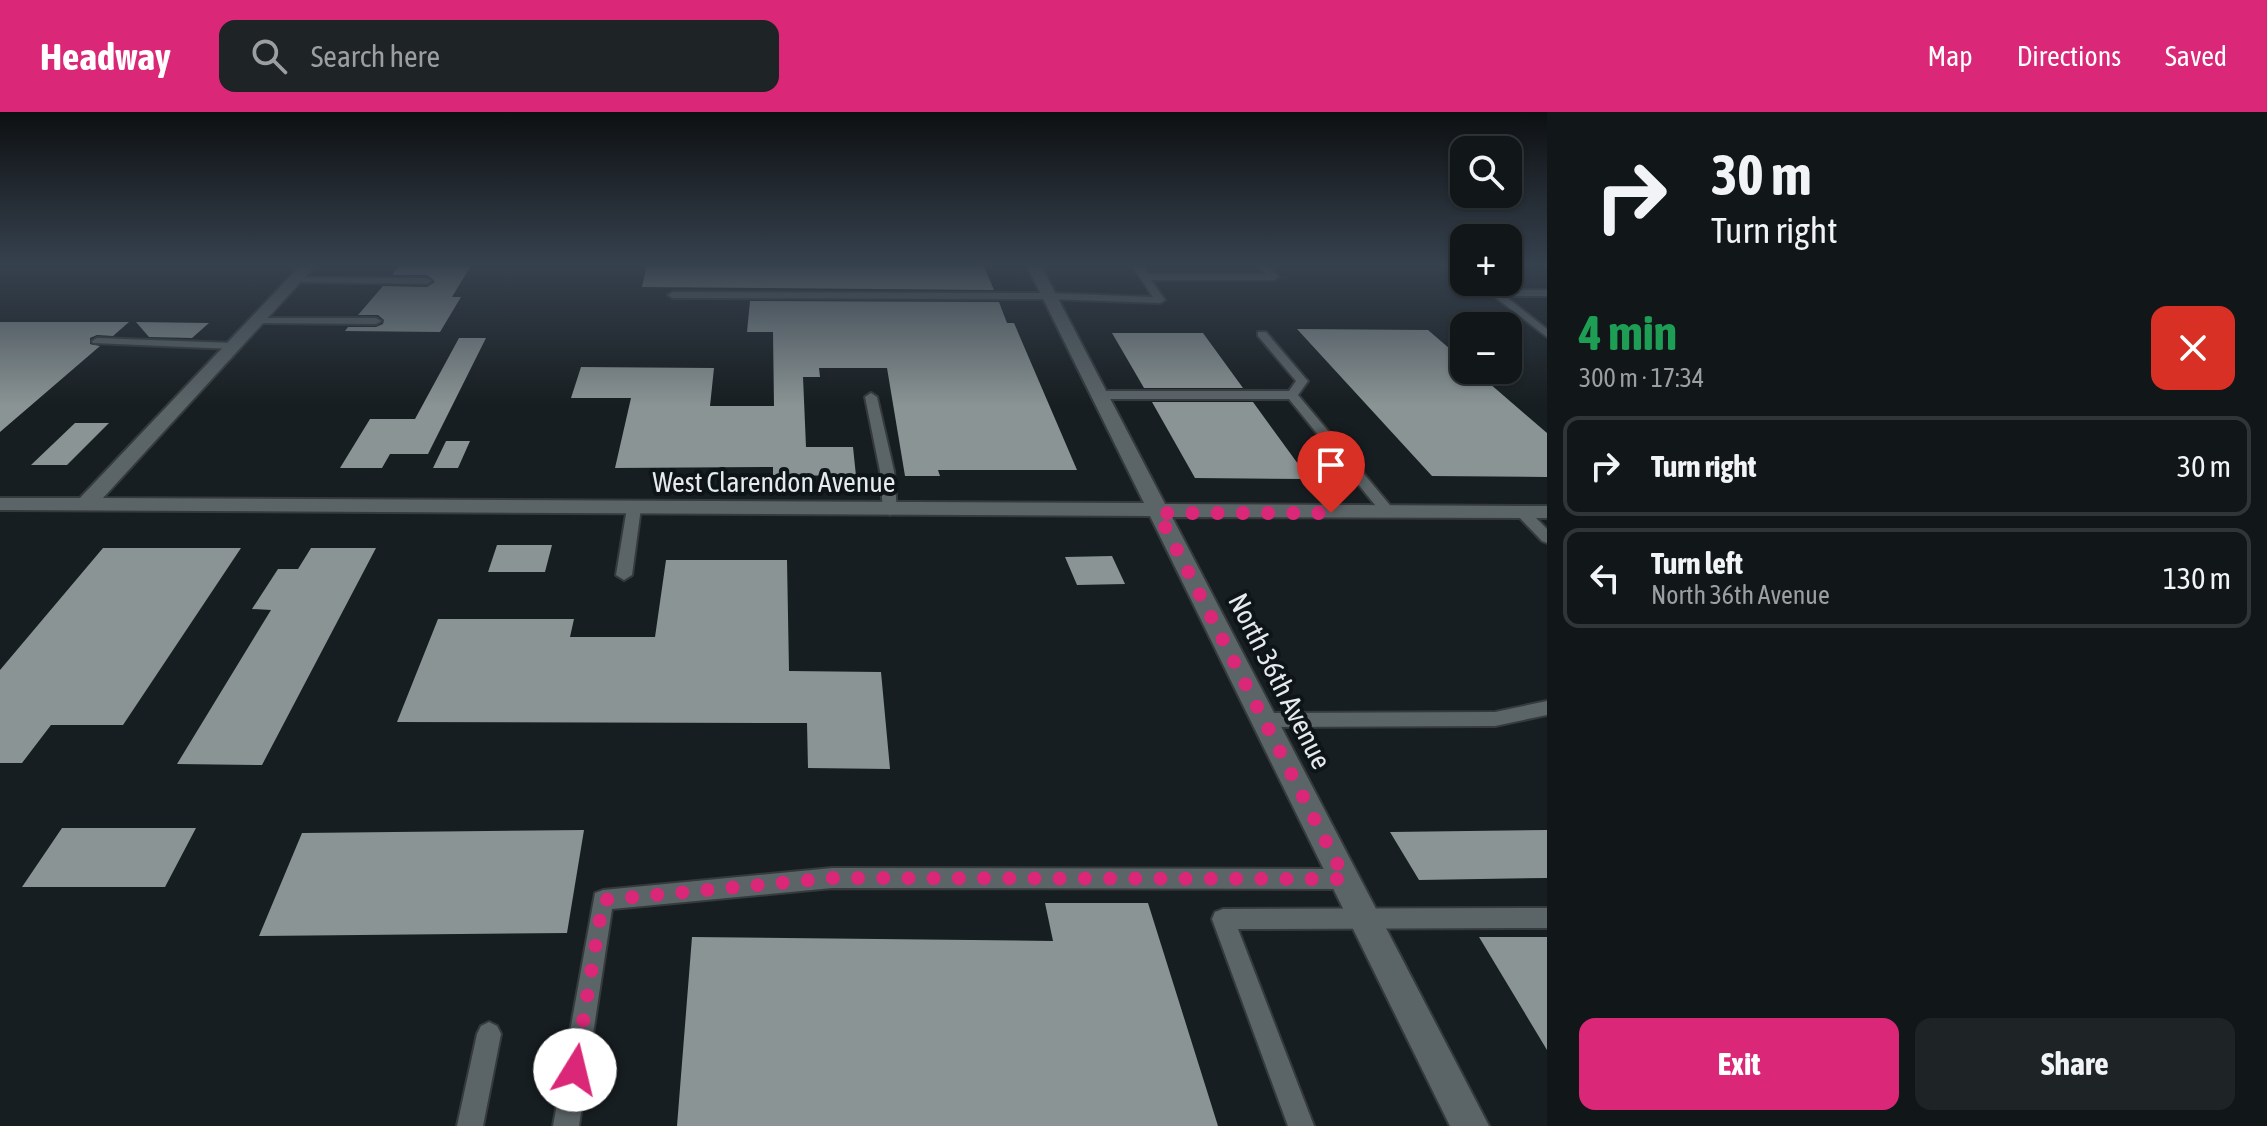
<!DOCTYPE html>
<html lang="en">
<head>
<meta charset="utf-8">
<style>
  :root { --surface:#111619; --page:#1e2326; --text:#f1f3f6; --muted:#9c9fa2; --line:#303538; --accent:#db2777 }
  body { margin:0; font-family:"Asap Condensed",sans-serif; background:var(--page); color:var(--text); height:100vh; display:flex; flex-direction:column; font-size:30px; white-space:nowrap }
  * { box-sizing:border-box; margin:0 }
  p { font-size:26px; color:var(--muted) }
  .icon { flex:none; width:44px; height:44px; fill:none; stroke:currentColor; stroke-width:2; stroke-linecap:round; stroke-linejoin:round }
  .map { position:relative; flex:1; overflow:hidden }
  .sheet { display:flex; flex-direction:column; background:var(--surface); width:720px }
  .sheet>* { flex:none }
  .top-card { background:#111619; color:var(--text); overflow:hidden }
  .buttons { position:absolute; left:1450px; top:24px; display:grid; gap:16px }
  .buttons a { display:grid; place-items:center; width:72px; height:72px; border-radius:16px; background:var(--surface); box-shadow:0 2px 6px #0004,0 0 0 2px var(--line); font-size:40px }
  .pin { position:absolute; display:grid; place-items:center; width:68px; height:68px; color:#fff; margin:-82px -34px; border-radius:50% 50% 50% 0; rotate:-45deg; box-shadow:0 0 8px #0007 }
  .pin .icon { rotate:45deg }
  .me { position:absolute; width:88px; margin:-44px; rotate:9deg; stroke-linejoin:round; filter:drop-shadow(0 0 6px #0008) }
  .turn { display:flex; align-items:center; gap:28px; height:168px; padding:0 32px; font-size:36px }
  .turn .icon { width:104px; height:104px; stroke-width:2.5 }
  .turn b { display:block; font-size:56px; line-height:68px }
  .round { display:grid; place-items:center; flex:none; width:84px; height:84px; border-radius:16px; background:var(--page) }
  .overview { display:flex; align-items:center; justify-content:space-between; height:136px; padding:0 32px }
  h1 { font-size:48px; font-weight:700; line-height:60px; color:#1e9e55 }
  .action { display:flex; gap:16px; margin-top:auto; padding:16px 32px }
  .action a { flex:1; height:92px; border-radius:16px; background:var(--accent); color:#fff; font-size:32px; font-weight:700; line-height:92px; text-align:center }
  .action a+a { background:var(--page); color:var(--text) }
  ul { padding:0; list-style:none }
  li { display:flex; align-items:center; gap:24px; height:100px; margin:0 16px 12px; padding:0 16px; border:4px solid var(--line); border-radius:16px }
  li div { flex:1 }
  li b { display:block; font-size:30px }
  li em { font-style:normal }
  header { display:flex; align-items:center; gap:48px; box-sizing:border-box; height:112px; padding:0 40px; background:var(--accent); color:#fff }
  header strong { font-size:38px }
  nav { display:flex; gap:44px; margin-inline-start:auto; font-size:28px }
  .search { width:560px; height:72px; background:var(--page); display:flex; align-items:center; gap:20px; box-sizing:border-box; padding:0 28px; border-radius:16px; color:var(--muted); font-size:30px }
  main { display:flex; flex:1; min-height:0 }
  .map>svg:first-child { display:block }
  .building { fill:#8a9494 }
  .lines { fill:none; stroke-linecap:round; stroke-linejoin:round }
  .lane-casing { stroke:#353a3c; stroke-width:4 }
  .street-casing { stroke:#353a3c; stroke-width:4 }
  .lane { fill:#5b6467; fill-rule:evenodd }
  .street { fill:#5b6467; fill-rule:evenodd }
  .route { stroke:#db2777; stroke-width:14; stroke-dasharray:0 25.2 }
  .labels { text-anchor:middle; stroke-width:8; stroke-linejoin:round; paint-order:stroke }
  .street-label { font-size:28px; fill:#e5eaec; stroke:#0e1518 }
</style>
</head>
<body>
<header>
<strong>Headway</strong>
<div class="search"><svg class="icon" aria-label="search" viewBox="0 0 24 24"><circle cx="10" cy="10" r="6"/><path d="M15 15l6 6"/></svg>Search here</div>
<nav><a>Map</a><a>Directions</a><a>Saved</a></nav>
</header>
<main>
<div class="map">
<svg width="1547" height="1014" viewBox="0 0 1547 1014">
  <rect width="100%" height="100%" fill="#171e21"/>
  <!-- building -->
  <path class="building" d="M400 152H472L452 185H461L440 220 345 219 348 215H376L383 212 384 208 378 203H358L383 174 427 175 435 170 427 163H392Z
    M647 152H983L994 178 642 175Z
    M750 189 999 190 1007 211H1014L1077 358H938L940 364H905L887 256H819L820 265H803L806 335H853L856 364 773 363V355L615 356 631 286H571L581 255 714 256 710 294H774L773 220H747Z
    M0 210H129L113 224 97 223 90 226V232L100 234 0 320Z
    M136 210 209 211 192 226 149 225Z
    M1297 217 1428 218 1464 249V258H1474L1547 321V365L1432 364Z
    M1112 221H1203L1243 276H1144Z
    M459 226H486L428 342H390L382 356H340L370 307H415Z
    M1152 290H1253L1309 367 1195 366Z
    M75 311H109L67 353H31Z
    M446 329H470L458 356H433Z
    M497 433H552L545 460H488Z
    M103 436H241L123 613H51L22 651H0V558Z
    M311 436H376L262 653 177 652 271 498 252 497 278 457H298Z
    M1112 444 1125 472 1077 473 1065 445Z
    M666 448H787L789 559 881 560 890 657 808 656 807 611 397 610 438 507H574L570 525H655Z
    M62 716H196L165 775H22Z
    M584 718 567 821 259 824 302 721Z
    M1547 718V766L1419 768 1390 720Z
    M1045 791H1148L1218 1014H677L692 825 1053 829Z
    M1479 825H1547V938Z"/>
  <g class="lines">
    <!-- lane casing -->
    <g class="lane-casing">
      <path id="lane" d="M1131 152H1141L1148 162H1266L1256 152H1266L1279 165 1274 168H1151L1165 188 1160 191 1049 187 673 186 668 183 673 180 1049 181 1153 185Z
        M294 165 427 166 432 169 427 172 291 170 289 168Z
        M1547 178V184H1505L1547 217V225L1490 181 1495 178Z
        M257 206H376L381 209 376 212 253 211 252 209Z
        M1258 220H1266L1306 267 1308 269 1298 283 1394 398 1396 401 1394 404H1384L1289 287H1099L1093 283 1099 279H1289L1296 269 1258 224Z
        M97 226 233 231 238 234 233 237 93 231 92 229Z
        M871 281 877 285 894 359 897 399 890 403 883 399 880 359 865 285Z
        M634 392 641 396 632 463 624 468 616 463 627 396Z
        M1522 396 1527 397 1547 417V431L1542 429 1517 403 1515 400Z
        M1547 589V603L1495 614 1264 615 1258 613 1255 608 1258 603 1264 601 1495 600Z
        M832 756 1345 757 1352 760 1355 767 1352 774 1345 777 832 776 612 797 579 1014H553L595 781 603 778Z
        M1547 796V816L1238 817 1314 1014H1288L1212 807 1215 800 1223 797Z
        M489 910 497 914 501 922 483 1014H457L477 922 481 914Z"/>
    </g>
    <!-- street casing -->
    <g class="street-casing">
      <path id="street" d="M302 152H317L103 386 1144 391 1026 152H1040L1165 392 1547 394V406L1172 405 1489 1014H1450L1150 404 0 398V386H80Z"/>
    </g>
    <!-- lane -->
    <use href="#lane" class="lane"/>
    <!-- street -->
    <use href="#street" class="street"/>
  </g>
  <!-- sky -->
  <linearGradient id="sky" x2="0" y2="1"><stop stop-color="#0d1012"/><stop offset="0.52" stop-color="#36414e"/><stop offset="1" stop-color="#36414e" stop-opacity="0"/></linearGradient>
  <rect width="1547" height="294" fill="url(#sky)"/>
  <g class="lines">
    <!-- route -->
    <path class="route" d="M575 958 603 788 832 766 1345 767 1158 401H1331"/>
  </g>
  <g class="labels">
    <!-- street labels -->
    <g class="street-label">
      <text x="774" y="380">West Clarendon Avenue</text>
      <text transform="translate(1280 569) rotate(63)" y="10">North 36th Avenue</text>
    </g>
  </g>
</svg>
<div class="buttons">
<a><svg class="icon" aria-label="search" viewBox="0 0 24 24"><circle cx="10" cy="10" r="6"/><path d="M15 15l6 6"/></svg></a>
<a>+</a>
<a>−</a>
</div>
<div class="pin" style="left:1331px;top:401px;background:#d93025"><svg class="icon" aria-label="arrive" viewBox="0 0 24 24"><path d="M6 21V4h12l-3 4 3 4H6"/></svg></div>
<svg class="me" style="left:575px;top:958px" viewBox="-20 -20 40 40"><circle r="19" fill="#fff"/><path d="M0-13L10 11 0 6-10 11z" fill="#db2777"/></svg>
</div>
<section class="sheet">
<div class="top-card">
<div class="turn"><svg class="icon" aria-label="right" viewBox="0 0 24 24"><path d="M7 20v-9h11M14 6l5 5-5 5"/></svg><div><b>30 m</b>Turn right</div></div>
</div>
<div class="overview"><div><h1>4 min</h1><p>300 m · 17:34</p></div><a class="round" style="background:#d93025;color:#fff"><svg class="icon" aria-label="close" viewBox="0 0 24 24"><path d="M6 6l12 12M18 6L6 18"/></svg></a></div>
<ul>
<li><svg class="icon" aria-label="right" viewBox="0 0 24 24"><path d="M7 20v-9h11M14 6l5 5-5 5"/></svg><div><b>Turn right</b></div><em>30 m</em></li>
<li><svg class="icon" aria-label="left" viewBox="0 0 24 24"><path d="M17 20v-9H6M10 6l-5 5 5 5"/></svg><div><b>Turn left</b><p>North 36th Avenue</p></div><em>130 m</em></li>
</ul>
<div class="action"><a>Exit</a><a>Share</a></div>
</section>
</main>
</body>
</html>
